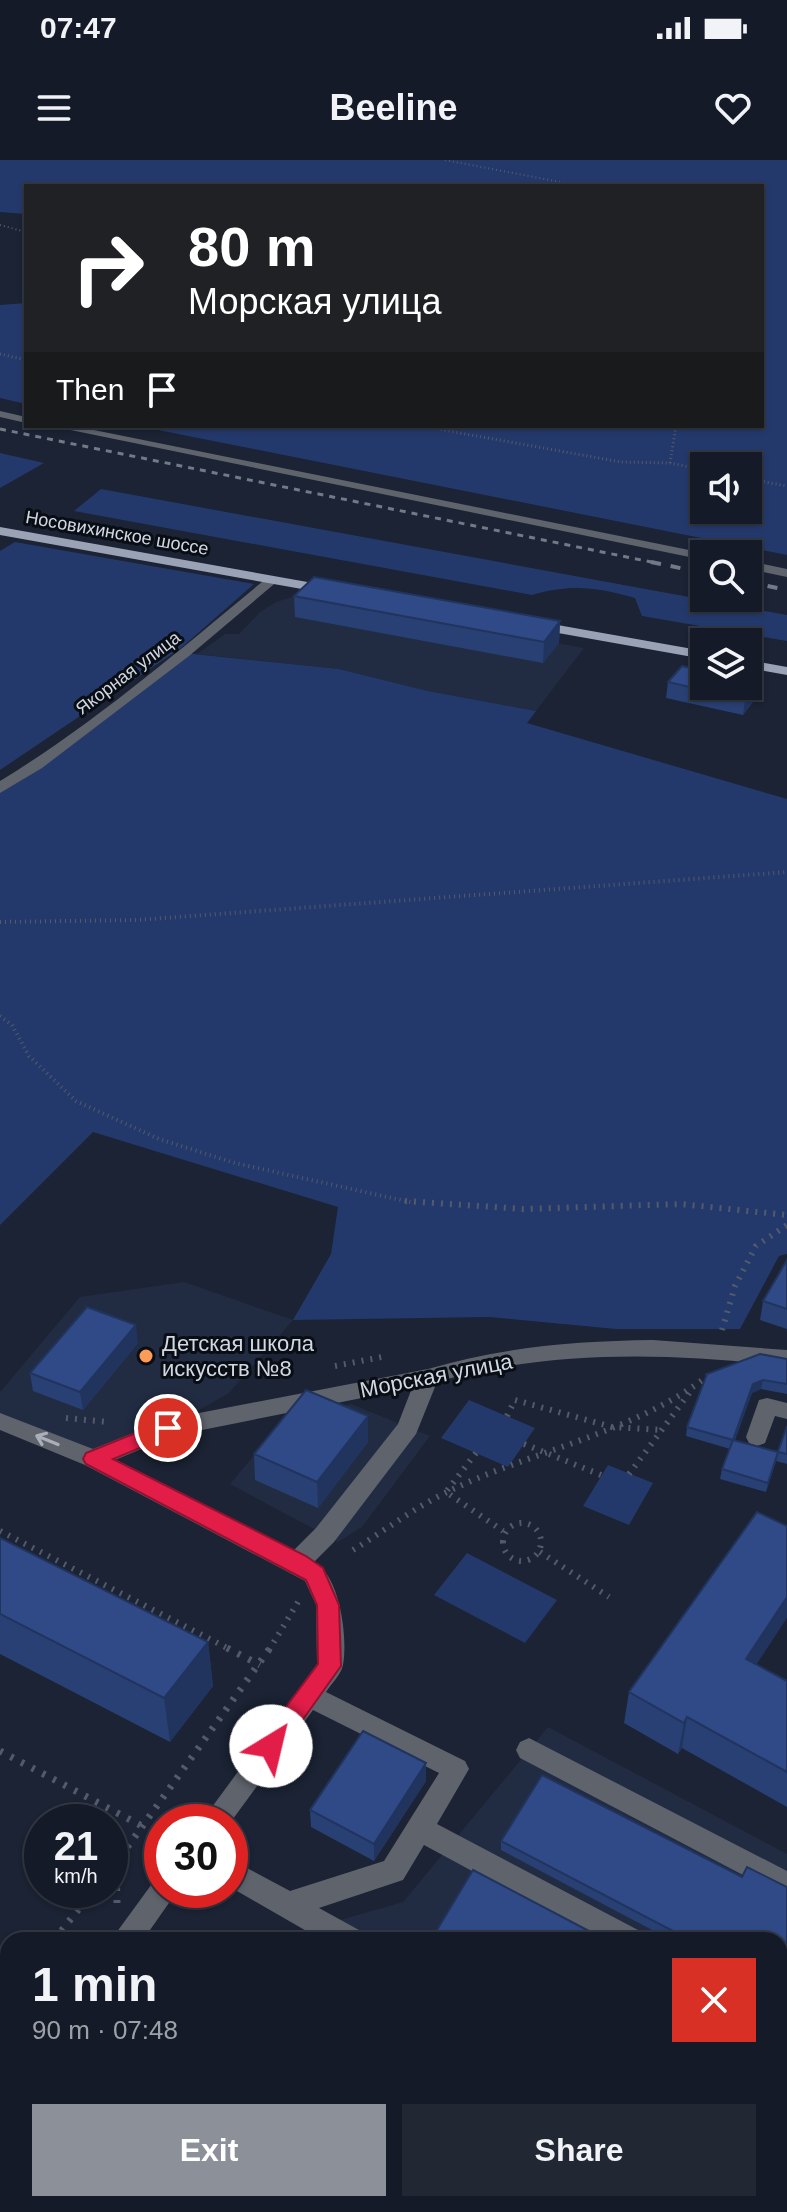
<!DOCTYPE html>
<html lang="en">
<head>
<meta charset="utf-8">
<style>
  :root { --surface:#141a27; --page:#212733; --text:#f1f3f6; --muted:#9da1a7; --line:#333844; --accent:#8c9099 }
  body { margin:0; font-family:Arial,sans-serif; background:var(--page); color:var(--text); height:100vh; display:flex; flex-direction:column; font-size:30px; white-space:nowrap }
  * { box-sizing:border-box; margin:0 }
  p { font-size:26px; color:var(--muted) }
  .icon { flex:none; width:44px; height:44px; fill:none; stroke:currentColor; stroke-width:2; stroke-linecap:round; stroke-linejoin:round }
  .map { position:relative; flex:1; overflow:hidden }
  .drawer { position:absolute; left:0px; top:1772px; width:788px; height:280px; display:flex; flex-direction:column; background:var(--surface); border-radius:24px 24px 0 0; box-shadow:0 2px 6px #0004,0 0 0 2px var(--line) }
  .drawer>* { flex:none }
  .hud { position:absolute; left:24px; top:24px; width:740px; height:244px; border-radius:0px; box-shadow:0 2px 6px #0004,0 0 0 2px var(--line); background:#202124; color:#fff; overflow:hidden }
  .fabs { position:absolute; left:690px; top:292px; display:grid; gap:16px }
  .fabs a { display:grid; place-items:center; width:72px; height:72px; border-radius:0px; background:var(--surface); box-shadow:0 2px 6px #0004,0 0 0 2px var(--line); font-size:40px }
  .speed { position:absolute; left:24px; top:1644px; display:flex; gap:16px; font-size:40px; font-weight:700; text-align:center }
  .speed>* { display:grid; place-content:center; width:104px; height:104px; border-radius:50%; background:var(--surface); box-shadow:0 2px 6px #0004,0 0 0 2px var(--line); line-height:1 }
  .speed small { font-size:20px; font-weight:400 }
  .speed .limit { border:12px solid #d22; background:#fff; color:#111 }
  .pin { position:absolute; display:grid; place-items:center; width:68px; height:68px; color:#fff; margin:-34px; border:4px solid #fff; border-radius:50%; box-shadow:0 2px 8px #0007 }
  .me { position:absolute; width:88px; margin:-44px; rotate:36deg; stroke-linejoin:round; filter:drop-shadow(0 0 6px #0008) }
  .turn { display:flex; align-items:center; gap:28px; height:168px; padding:0 32px; font-size:36px }
  .turn .icon { width:104px; height:104px; stroke-width:2.5 }
  .turn b { display:block; font-size:56px; line-height:68px }
  .then { display:flex; align-items:center; height:76px; padding:0 32px; background:#0003; gap:16px; font-size:30px }
  .round { display:grid; place-items:center; flex:none; width:84px; height:84px; border-radius:0px; background:var(--page) }
  .headline { display:flex; align-items:center; justify-content:space-between; height:136px; padding:0 32px }
  h1 { font-size:48px; font-weight:800; line-height:60px }
  .button { display:flex; gap:16px; margin-top:auto; padding:16px 32px }
  .button a { flex:1; height:92px; border-radius:0px; background:var(--accent); color:#fff; font-size:32px; font-weight:800; line-height:92px; text-align:center }
  .button a+a { background:var(--page); color:var(--text) }
  .status { display:flex; justify-content:space-between; align-items:center; height:56px; padding:0 40px; background:var(--surface); direction:ltr }
  .status svg { height:22px; fill:currentColor }
  header { display:flex; justify-content:space-between; align-items:center; height:104px; padding:0 32px; background:var(--surface); font-size:36px; font-weight:800 }
  .map>svg:first-child { display:block }
  .built { fill:#212c43 }
  .green { fill:#24396b; fill-rule:evenodd }
  .lines { fill:none; stroke-linecap:round; stroke-linejoin:round }
  .path-far4 { stroke:#535a6a; stroke-width:2; stroke-dasharray:1 3; stroke-linecap:butt }
  .path-far3 { stroke:#535a6a; stroke-width:3; stroke-dasharray:1 3; stroke-linecap:butt }
  .path-far2 { stroke:#535a6a; stroke-width:4; stroke-dasharray:1 4; stroke-linecap:butt }
  .path-far1 { stroke:#535a6a; stroke-width:6; stroke-dasharray:2 7; stroke-linecap:butt }
  .path { stroke:#535a6a; stroke-width:7; stroke-dasharray:3 9; stroke-linecap:butt }
  .minor { fill:#5f636c; fill-rule:evenodd }
  .major { fill:#9aa3b6; fill-rule:evenodd }
  .rail-far1 { stroke:#727987; stroke-width:3; stroke-dasharray:6 6; stroke-linecap:butt }
  .rail { stroke:#727987; stroke-width:4; stroke-dasharray:10 10; stroke-linecap:butt }
  .wall { fill:#284073 }
  .shaded-wall { fill:#21345e }
  .building { fill:#2f4a86; stroke:#21345e; stroke-width:2 }
  .oneway { stroke:#aaafb9 }
  .route { fill:#e11d48; stroke:#92132f; stroke-width:2 }
  .poi-dot { fill:#fd9c56; stroke:#090d14; stroke-width:3 }
  .labels { text-anchor:middle; stroke-width:6; stroke-linejoin:round; paint-order:stroke }
  .far-street-label { font-size:18px; fill:#d2d8e3; stroke:#090d14 }
  .poi-label { font-size:22px; fill:#d2d8e3; stroke:#090d14; text-anchor:start }
  .street-label { font-size:22px; fill:#d2d8e3; stroke:#090d14 }
</style>
</head>
<body>
<div class="status"><b>07:47</b><svg viewBox="0 0 49 12"><path d="M0 12V9h3v3zM5 12V6h3v6zM10 12V3h3v9zM15 12V0h3v12zM26 1h20v11H26zM47 4h2v5h-2z"/></svg></div>
<header><svg class="icon" aria-label="menu" viewBox="0 0 24 24"><path d="M4 6h16M4 12h16M4 18h16"/></svg>Beeline<svg class="icon" aria-label="heart" viewBox="0 0 24 24"><path d="M12 20l-8-8c-3-5 5-10 8-4 3-6 11-1 8 4z"/></svg></header>
<div class="map">
<svg width="787" height="2052" viewBox="0 0 787 2052">
  <rect width="100%" height="100%" fill="#1b2334"/>
  <!-- built -->
  <path class="built" d="M295 436 315 438 584 488 536 551 428 531 339 509 197 494 225 474H239L260 452 276 442Z
    M184 1122 293 1160 229 1233 168 1268 93 1299 0 1261V1232L80 1137Z
    M351 1244 430 1276 362 1367 338 1382 230 1324 287 1256Z
    M548 1567 787 1694V2052H511L499 2044H780V1780H303L312 1768 403 1742Z"/>
  <!-- green -->
  <path class="green" d="M0 0H787V395L138 266H762V26H26V54L0 52ZM704 306H748V350H704Z
    M26 143V244L0 238V145Z
    M0 293 44 303 0 328Z
    M101 329 787 455V481L642 456 635 438C595 427 571 424 532 435L74 351Z
    M15 382 254 424 181 488 0 610V391Z
    M184 493 339 509 428 531 536 551 527 563 787 639V1094L779 1096 740 1169H616L490 1157 293 1160 331 1094 338 1047 93 972 0 1065V628Z
    M469 1240 535 1268 508 1307 441 1278Z
    M608 1305 653 1323 629 1365 583 1346Z
    M467 1393 557 1440 525 1483 434 1435Z"/>
  <g class="lines">
    <!-- path-far4 -->
    <path class="path-far4" d="M445 0 581 26
      M0 65 26 72"/>
    <!-- path-far3 -->
    <path class="path-far3" d="M0 194 26 200
      M421 266 621 302 670 303 704 310
      M670 303 676 266
      M748 319 787 326"/>
    <!-- path-far2 -->
    <path class="path-far2" d="M0 762 137 760 787 712
      M0 856 12 865 29 896 76 941 159 979 235 1003 414 1043"/>
    <!-- path-far1 -->
    <path class="path-far1" d="M405 1041 523 1049 681 1044 787 1055
      M722 1170 735 1126 756 1086 787 1065
      M335 1206 387 1196
      M507 1256 515 1240 612 1267 663 1270
      M66 1258 108 1262
      M524 1284 601 1315
      M476 1293 446 1332 503 1371
      M629 1314 693 1228
      M503 1382a19 19 0 1 1 38 0a19 19 0 1 1-38 0Z
      M0 1371 231 1490
      M353 1390C384 1371 414 1348 447 1332 528 1292 637 1272 709 1215
      M540 1392 609 1437
      M269 1490 298 1442"/>
    <!-- path -->
    <path class="path" d="M227 1488 260 1505
      M0 1591 142 1666
      M117 1743 116 1703 270 1488
      M54 1780 94 1730
      M163 2052 168 2044"/>
    <!-- minor -->
    <path class="minor" d="M0 251 26 257V263L0 257Z
      M51 266H74L709 394H704V400Z
      M748 401 787 409V417L748 409Z
      M268 417 279 420 189 496 42 608 0 633V621C95 563 182 488 268 417Z
      M653 1180 787 1190V1206C670 1193 551 1189 437 1222L416 1274 334 1382 314 1402C340 1415 348 1478 343 1505 341 1515 331 1524 326 1532L465 1601 469 1609 437 1664 638 1770 642 1780H600L424 1685 403 1720 319 1748 359 1770 363 1780H322L230 1727V1699L290 1731 384 1701 439 1613 313 1550 230 1663 201 1662 317 1504 316 1445 305 1421 85 1305 0 1270V1253L93 1289 168 1259 428 1209C502 1187 576 1181 653 1180ZM412 1228 398 1264 316 1368 293 1391 115 1300 172 1276Z
      M767 1238 787 1243V1259L775 1256 765 1283 757 1286 749 1283 746 1277 759 1240Z
      M529 1578 787 1711V1738L520 1598 516 1590 520 1582Z
      M162 1718V1730H178L143 1780H111L154 1721Z
      M0 1787 8 1790V1820L0 1817Z
      M8 1825V1860L0 1863V1828Z
      M780 1847 787 1849V1880L780 1877Z
      M780 2009 787 2012V2045L780 2042Z
      M568 2044H610L613 2052H571Z"/>
    <!-- major -->
    <path class="major" d="M0 367 330 426 337 430 330 434 0 375Z
      M535 461 704 491V499L530 468V462Z
      M748 500 787 507V515L748 508Z"/>
    <!-- rail-far1 -->
    <path class="rail-far1" d="M0 269 661 404"/>
    <!-- rail -->
    <path class="rail" d="M651 402 704 413
      M748 422 787 430"/>
  </g>
  <!-- wall -->
  <path class="wall" d="M294 436 560 461 559 483 543 503 295 457Z
    M668 522 756 538 743 555 666 538Z
    M787 1100V1169L760 1160 763 1141Z
    M138 1183 83 1250 33 1231 30 1213Z
    M787 1199V1234L761 1229 752 1233 735 1280 776 1301 766 1332 720 1319 722 1309 730 1289 686 1276 687 1267Z
    M368 1256V1282L318 1348 255 1320 254 1294Z
    M787 1266V1304L776 1301 778 1292Z
    M0 1378 208 1482 213 1526 170 1582 0 1494Z
    M756 1505 787 1521V1647L682 1588 678 1594 624 1563 629 1532Z
    M426 1621 374 1701 311 1667 310 1650Z
    M501 1681 742 1717 787 1727V1841L780 1837V1780H671L501 1690Z
    M780 1872 787 1876V1996L780 1992Z
    M678 2044H780L779 2052H692Z"/>
  <!-- shaded-wall -->
  <path class="shaded-wall" d="M560 461 559 483 543 503 544 482Z
    M758 523 756 538 743 555 745 540Z
    M136 1165 138 1183 83 1250 80 1232Z
    M763 1220 761 1229 752 1233 731 1289 733 1280 753 1224Z
    M368 1256V1282L318 1348 317 1322Z
    M778 1292 776 1301 766 1332 768 1323Z
    M787 1437V1458L739 1531 746 1499Z
    M208 1482 213 1526 170 1582 164 1538Z
    M687 1557 682 1588 678 1594 684 1563Z
    M426 1603V1621L374 1701V1684Z
    M316 2044H332V2052H312Z"/>
  <!-- building -->
  <path class="building" d="M314 417 560 461 544 482 294 436Z
    M682 506 704 511V526H748V521L758 523 745 540 668 522Z
    M787 1100V1149L763 1141Z
    M87 1147 136 1165 80 1232 30 1213Z
    M760 1194 787 1199V1224L763 1220 753 1224 733 1280 687 1267 707 1214Z
    M306 1230 368 1256 317 1322 254 1294Z
    M787 1266V1294L778 1292Z
    M733 1280 778 1292 768 1323 722 1309Z
    M757 1352 787 1366V1437L746 1499 787 1521V1612L687 1557 684 1563 629 1532Z
    M0 1378 208 1482 164 1538 0 1454Z
    M363 1571 426 1603 374 1684 310 1650Z
    M542 1615 742 1717 747 1707 787 1727V1831L780 1827V1780H690L501 1681Z
    M473 1710 606 1780H431Z
    M780 1872 787 1876V1986L780 1983Z
    M780 2034 785 2036 778 2052H705L706 2051 694 2044H780Z
    M202 2044H316L312 2052H197Z"/>
  <!-- one-way arrows -->
  <defs><path id="oneway-shaft" d="M-6 0H5M1.5-3L5.5 0L1.5 3" fill="none" stroke-width="1.6" stroke-linecap="round" stroke-linejoin="round" transform="scale(2)"/></defs>
  <use class="oneway" href="#oneway-shaft" transform="translate(47 1280) rotate(-158)"/>
  <!-- route -->
  <path class="route" d="M168 1260 179 1268 176 1273 113 1299 306 1396 323 1408 339 1445 341 1506 279 1593 271 1596 262 1593 259 1586 262 1579 318 1504 317 1445 306 1420 86 1304 83 1299 86 1293Z"/>
  <!-- markers -->
  <circle class="poi-dot" cx="146" cy="1196" r="8"/>
  <g class="labels">
    <!-- far-street labels -->
    <g class="far-street-label">
      <text transform="translate(117 373) rotate(10)" y="6">Носовихинское шоссе</text>
      <text transform="translate(128 513) rotate(-37)" y="6">Якорная улица</text>
    </g>
    <!-- poi labels -->
    <g class="poi-label">
      <text x="162" y="1191">Детская школа<tspan x="162" dy="25">искусств №8</tspan></text>
    </g>
    <!-- street labels -->
    <g class="street-label">
      <text transform="translate(436 1215) rotate(-11)" y="8">Морская улица</text>
    </g>
  </g>
</svg>
<div class="fabs">
<a><svg class="icon" aria-label="sound" viewBox="0 0 24 24"><path d="M4 9h4l5-4v14l-5-4H4zM17 9q2 3 0 6"/></svg></a>
<a><svg class="icon" aria-label="search" viewBox="0 0 24 24"><circle cx="10" cy="10" r="6"/><path d="M15 15l6 6"/></svg></a>
<a><svg class="icon" aria-label="layers" viewBox="0 0 24 24"><path d="M12 4l9 5-9 5-9-5zM3 14l9 5 9-5"/></svg></a>
</div>
<div class="speed"><div>21<small>km/h</small></div><div class="limit">30</div></div>
<div class="pin" style="left:168px;top:1268px;background:#d93025"><svg class="icon" aria-label="arrive" viewBox="0 0 24 24"><path d="M6 21V4h12l-3 4 3 4H6"/></svg></div>
<svg class="me" style="left:271px;top:1586px" viewBox="-20 -20 40 40"><circle r="19" fill="#fff"/><path d="M0-13L10 11 0 6-10 11z" fill="#e11d48"/></svg>
<div class="hud">
<div class="turn"><svg class="icon" aria-label="right" viewBox="0 0 24 24"><path d="M7 20v-9h11M14 6l5 5-5 5"/></svg><div><b>80 m</b>Морская улица</div></div>
<div class="then">Then<svg class="icon" aria-label="arrive" viewBox="0 0 24 24"><path d="M6 21V4h12l-3 4 3 4H6"/></svg></div>
</div>
<section class="drawer">
<div class="headline"><div><h1>1 min</h1><p>90 m · 07:48</p></div><a class="round" style="background:#d93025;color:#fff"><svg class="icon" aria-label="close" viewBox="0 0 24 24"><path d="M6 6l12 12M18 6L6 18"/></svg></a></div>
<div class="button"><a>Exit</a><a>Share</a></div>
</section>
</div>
</body>
</html>
